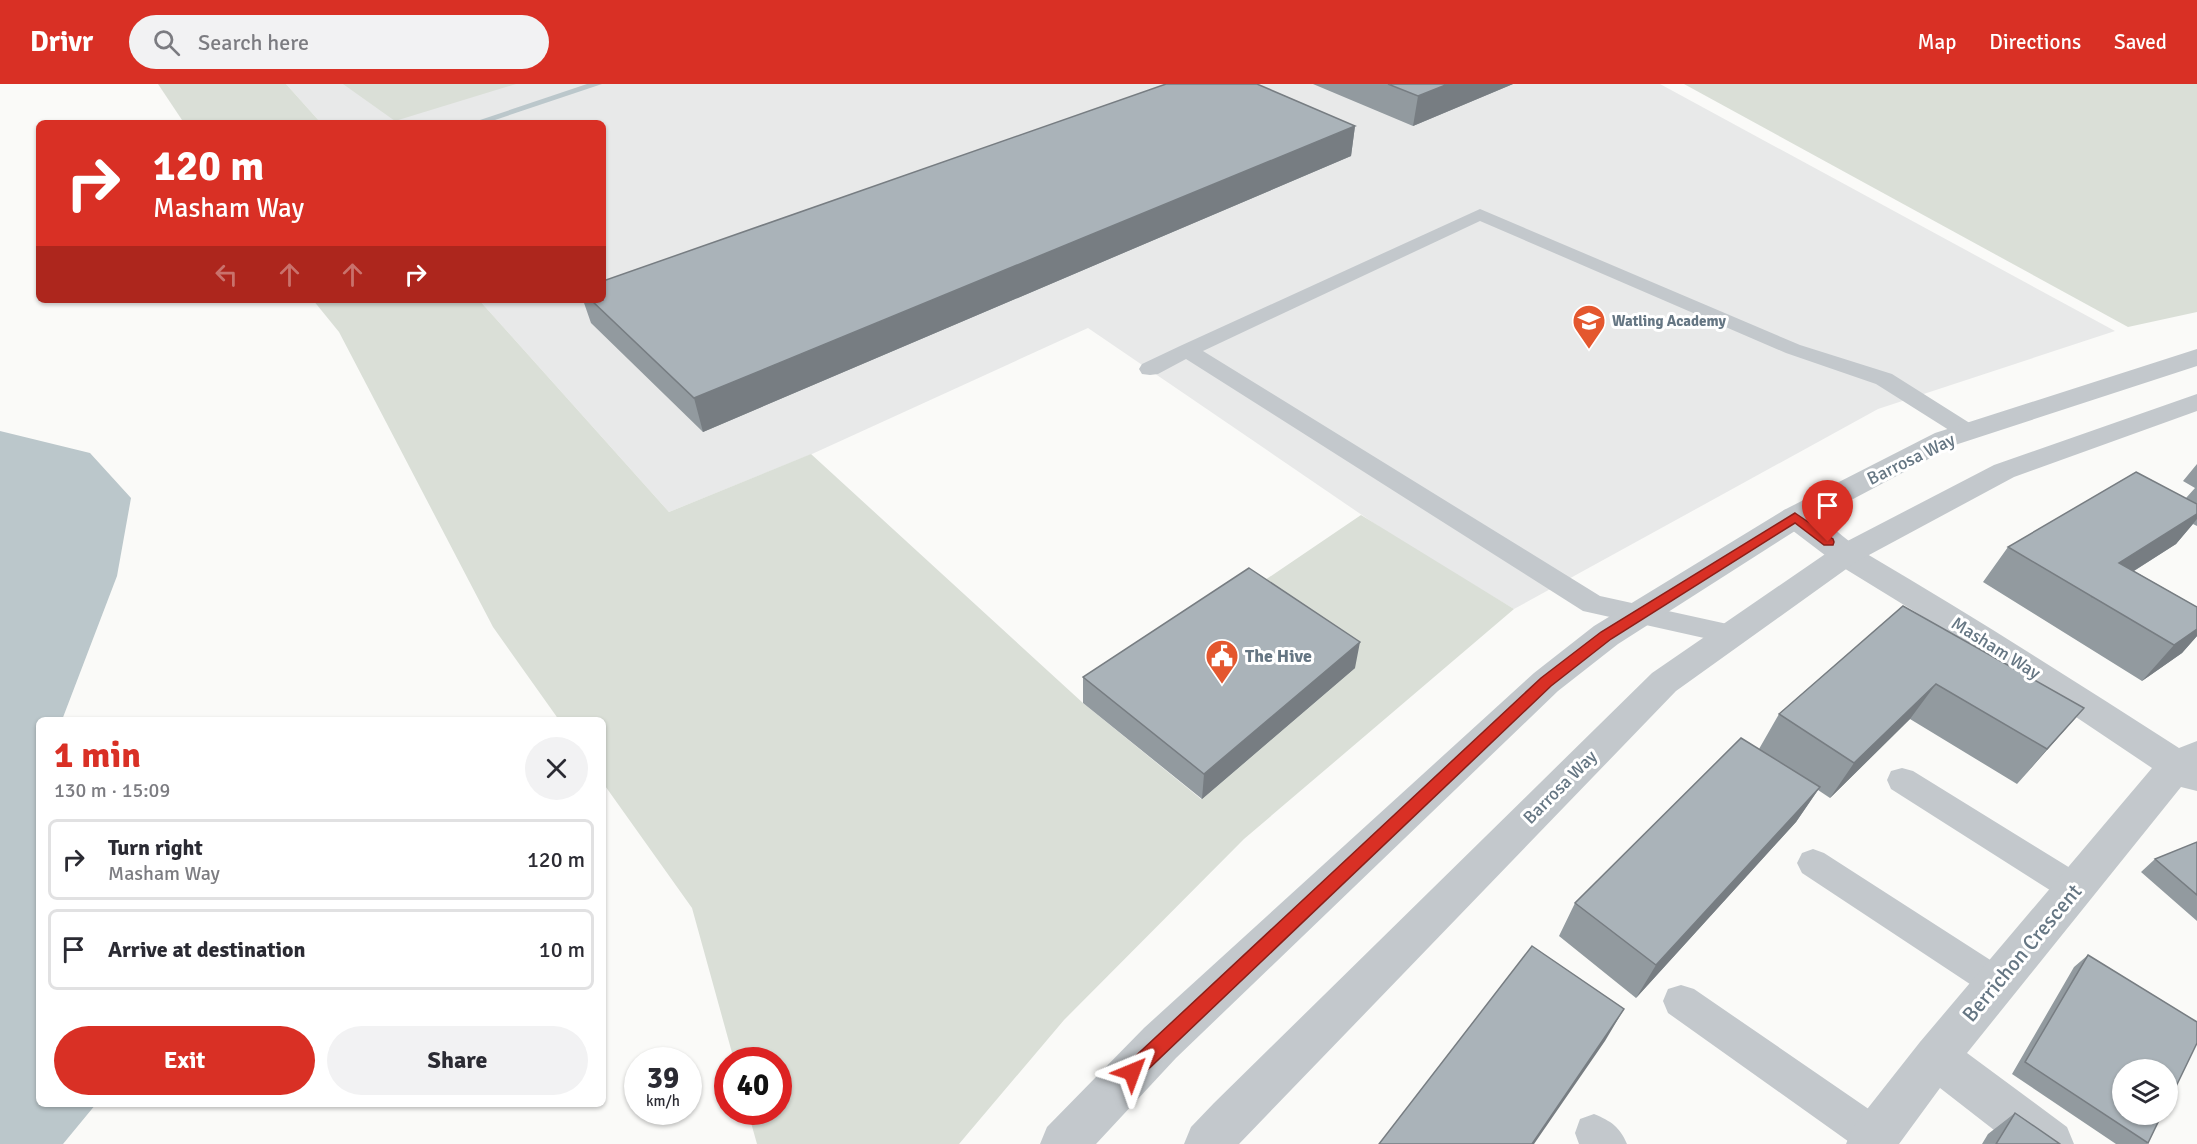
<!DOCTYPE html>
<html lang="en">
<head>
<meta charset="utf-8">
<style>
  :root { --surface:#fff; --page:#f2f2f3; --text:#2b2b33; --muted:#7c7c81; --line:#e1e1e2; --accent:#d93025 }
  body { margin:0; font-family:Signika,sans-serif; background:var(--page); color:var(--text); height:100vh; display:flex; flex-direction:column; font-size:22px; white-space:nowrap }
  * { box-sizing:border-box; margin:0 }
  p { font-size:20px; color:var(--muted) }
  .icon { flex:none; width:33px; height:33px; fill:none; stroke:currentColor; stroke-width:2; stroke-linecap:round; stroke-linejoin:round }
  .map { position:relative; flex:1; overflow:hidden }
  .details { position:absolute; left:36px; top:633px; width:570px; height:390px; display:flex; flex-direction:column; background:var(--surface); border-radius:9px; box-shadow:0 2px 4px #0004 }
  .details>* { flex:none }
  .guide { position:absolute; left:36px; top:36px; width:570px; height:183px; border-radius:9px; box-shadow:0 2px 4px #0004; background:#d93025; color:#fff; overflow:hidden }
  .controls { position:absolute; left:2112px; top:975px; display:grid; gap:12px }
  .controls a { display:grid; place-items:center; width:66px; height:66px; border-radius:50%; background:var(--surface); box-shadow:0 2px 4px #0004; font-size:30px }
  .speed { position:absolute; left:624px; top:963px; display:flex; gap:12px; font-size:30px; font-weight:700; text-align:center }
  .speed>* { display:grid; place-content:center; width:78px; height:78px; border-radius:50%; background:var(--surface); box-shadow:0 2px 4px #0004; line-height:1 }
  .speed small { font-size:15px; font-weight:400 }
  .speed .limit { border:9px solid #d22; background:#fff; color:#111 }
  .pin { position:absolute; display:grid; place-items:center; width:51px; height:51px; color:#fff; margin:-62px -26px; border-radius:50% 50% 50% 0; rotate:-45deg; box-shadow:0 0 6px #0007 }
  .pin .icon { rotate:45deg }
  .me { position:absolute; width:66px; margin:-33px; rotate:44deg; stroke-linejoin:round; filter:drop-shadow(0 0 4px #0008) }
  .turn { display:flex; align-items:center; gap:21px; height:126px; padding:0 18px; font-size:27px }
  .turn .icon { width:78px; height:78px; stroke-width:2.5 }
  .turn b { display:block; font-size:42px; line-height:51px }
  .lanes { display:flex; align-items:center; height:57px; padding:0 18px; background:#0003; justify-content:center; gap:30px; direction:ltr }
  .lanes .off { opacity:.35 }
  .round { display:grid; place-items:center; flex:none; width:63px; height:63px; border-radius:32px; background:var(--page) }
  .overview { display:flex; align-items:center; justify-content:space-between; height:102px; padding:0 18px }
  h1 { font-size:36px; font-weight:700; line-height:45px; color:var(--accent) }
  .button { display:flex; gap:12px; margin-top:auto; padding:12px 18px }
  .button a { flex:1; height:69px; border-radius:36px; background:var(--accent); color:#fff; font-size:24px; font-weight:700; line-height:69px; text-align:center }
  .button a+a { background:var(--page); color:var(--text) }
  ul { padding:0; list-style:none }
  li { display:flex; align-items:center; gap:18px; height:81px; margin:0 12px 9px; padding:0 6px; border:3px solid var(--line); border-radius:9px }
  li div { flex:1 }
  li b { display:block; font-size:22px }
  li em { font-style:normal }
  header { display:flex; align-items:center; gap:36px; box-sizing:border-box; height:84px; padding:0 30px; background:var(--accent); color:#fff }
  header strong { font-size:28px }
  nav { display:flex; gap:33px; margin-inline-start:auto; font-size:21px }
  .search { width:420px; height:54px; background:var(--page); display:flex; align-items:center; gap:15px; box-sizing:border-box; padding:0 21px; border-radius:33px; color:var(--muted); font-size:22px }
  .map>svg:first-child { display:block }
  .built { fill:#e8e9e9 }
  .green { fill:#dadfd7 }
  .water { fill:#bbc7cb }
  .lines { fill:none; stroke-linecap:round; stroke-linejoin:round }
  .stream { fill:#bbc7cb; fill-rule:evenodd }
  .service { fill:#c3c8cc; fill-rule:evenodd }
  .minor { fill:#c3c8cc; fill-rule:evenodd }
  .tertiary { fill:#c3c8cc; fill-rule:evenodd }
  .wall { fill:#929a9f }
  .shaded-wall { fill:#777d82 }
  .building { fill:#aab3b9; stroke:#777d82; stroke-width:1.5 }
  .route { fill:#d93025; stroke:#8d1f18; stroke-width:1.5 }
  .labels { text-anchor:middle; stroke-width:6; stroke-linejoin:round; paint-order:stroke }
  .far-poi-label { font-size:15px; font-weight:bold; fill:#657683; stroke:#fff; text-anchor:start }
  .street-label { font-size:18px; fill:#657683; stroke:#fff }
  .poi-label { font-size:18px; font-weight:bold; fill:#657683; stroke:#fff; text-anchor:start }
  .near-street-label { font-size:21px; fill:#657683; stroke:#fff }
</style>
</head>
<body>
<header>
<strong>Drivr</strong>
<div class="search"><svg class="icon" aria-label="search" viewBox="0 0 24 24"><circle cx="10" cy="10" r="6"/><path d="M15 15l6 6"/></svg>Search here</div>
<nav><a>Map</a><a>Directions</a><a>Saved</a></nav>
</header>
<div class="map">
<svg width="2197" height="1060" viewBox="0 0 2197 1060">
  <rect width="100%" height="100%" fill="#fafaf8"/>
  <!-- built -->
  <path class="built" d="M286 0H1660L2115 247 1878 325 1514 525 1400 457 1088 244 812 370 669 428 479 216H603V39H321Z"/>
  <!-- green -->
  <path class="green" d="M158 0H286L321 39H184Z
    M343 0H516L395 37Z
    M1684 0H2197V228L2128 243Z
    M313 216H479L669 428 811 370 1083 619 1201 715 1246 509 1361 431 1514 525 1244 755 1064 936 959 1060H757L748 1028H778V976H734L692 824 603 699V636H559L493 543 339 248Z"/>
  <!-- water -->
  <path class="water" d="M0 347 90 369 131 414 117 492 62 636H39V1020H96L63 1060H0Z"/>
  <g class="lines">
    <!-- stream -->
    <path class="stream" d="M587 0H602L486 39H471Z"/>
    <!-- service -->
    <path class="service" d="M1480 125 1800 261 1892 290 1976 343 1980 348 1976 353 1968 355 1960 353 1876 300 1786 269 1480 137 1203 267 1600 512 1741 543 1745 550 1741 557 1731 560 1583 527 1186 275 1158 290 1150 291 1142 290 1139 285 1142 280 1180 262Z
      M1902 684 1913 687 2088 795 2093 805 2088 815 2076 819 2064 815 1891 705 1887 696 1891 687Z
      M1813 765 1824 769 2009 888 2015 899 2009 910 1997 915 1985 910 1802 789 1797 779 1802 769Z
      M1681 901 1694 905 1889 1039 1894 1053 1891 1060H1852L1668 929 1663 917 1668 905Z
      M1594 1030C1611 1037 1620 1043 1627 1060H1579L1575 1049 1580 1035Z"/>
    <!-- minor -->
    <path class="minor" d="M1795 423C1822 430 1844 456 1867 470 1973 532 2076 598 2179 664L2197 657V707L2181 703 1967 969 2067 1043 2074 1060H2012L1940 1004 1899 1060H1846L1853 1043 1920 958 2152 684 1961 556 1834 478 1784 440 1780 433 1784 426Z"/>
    <!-- tertiary -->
    <path class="tertiary" d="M2197 265V282L1955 361 1806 440 1618 560 1558 607 1176 974 1096 1060H1040L1047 1043 1144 944 1534 589 1594 542 1784 426 1935 349Z
      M2197 310V327L2014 393 1856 478 1676 607 1239 1060H1184L1191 1043 1214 1019 1652 589 1834 464 1994 381Z"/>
  </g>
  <!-- wall -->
  <path class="wall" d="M1313 0H1513L1413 42Z
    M1355 42 1351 72 703 348 591 239 583 216H603Z
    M2197 380V442L2193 440 2176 460 2134 487 2197 523V552L2182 569 2142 597 1983 498 2008 463 2186 414 2195 404 2183 397Z
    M1903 522 2084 624 2017 700 1910 635 1830 714 1818 706 1796 738 1636 914 1559 852 1575 819 1759 665 1779 630Z
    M1355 584 1202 715 1083 619V593Z
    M2197 758V837L2141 788 2155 775Z
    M2088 871 2148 1059 2147 1060H2116L2012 990 2074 883Z
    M2015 1029 2060 1060H1982L1988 1050Z"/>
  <!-- shaded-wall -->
  <path class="shaded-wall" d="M1448 0H1513L1413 42 1418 12Z
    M1355 42 1351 72 703 348 694 314Z
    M2197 430V435L2176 460 2091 514 2119 479Z
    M2197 545V552L2182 569 2142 597 2174 561Z
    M1360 558 1355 584 1202 715 1204 690Z
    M1936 600 1910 635 1830 714 1854 679Z
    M2084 624 2053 659 2017 700 2047 665Z
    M1820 703 1796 738 1636 914 1656 881Z
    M1624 925 1605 957 1534 1060H1532Z"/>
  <!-- building -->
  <path class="building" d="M1166 0H1257L1355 42 694 314 591 216H603V197Z
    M1388 0H1448L1418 12Z
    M2136 388 2197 420V430L2119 479 2197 523V545L2174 561 2008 463Z
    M1249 484 1360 558 1204 690 1083 593Z
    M1903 522 2084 624 2047 665 1936 600 1854 679 1779 630Z
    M1741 654 1820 703 1656 881 1575 819Z
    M2197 758V811L2155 775Z
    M1532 862 1624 925 1532 1060H1379Z
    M2088 871 2197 938V959L2168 1019V986H2122V1030H2162L2148 1059 2025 978Z
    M2015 1029 2060 1060H1996Z"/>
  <!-- route -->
  <path class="route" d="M1795 429 1833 455 1834 458 1833 461H1824L1795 439 1611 555 1551 602 1139 994 1132 997 1126 994 1123 988 1126 981 1541 594 1601 548Z"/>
  <!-- icons -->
  <defs>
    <g id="school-pin" transform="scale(1.725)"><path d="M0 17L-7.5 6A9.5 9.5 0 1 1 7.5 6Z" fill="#e4572e" stroke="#fff"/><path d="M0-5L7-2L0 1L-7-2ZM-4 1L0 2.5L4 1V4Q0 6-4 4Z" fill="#fff"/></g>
    <g id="civic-pin" transform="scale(1.725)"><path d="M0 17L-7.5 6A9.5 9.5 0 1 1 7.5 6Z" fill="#e4572e" stroke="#fff"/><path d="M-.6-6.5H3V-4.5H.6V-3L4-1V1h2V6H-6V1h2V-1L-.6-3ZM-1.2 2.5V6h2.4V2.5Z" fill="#fff"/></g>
  </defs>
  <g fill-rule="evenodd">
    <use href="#school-pin" x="1589" y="237"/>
    <use href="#civic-pin" x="1222" y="572"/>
  </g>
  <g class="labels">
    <!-- far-poi labels -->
    <g class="far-poi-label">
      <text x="1612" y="242">Watling Academy</text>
    </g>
    <!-- street labels -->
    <g class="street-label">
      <text transform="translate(1911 375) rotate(-26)" y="6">Barrosa Way</text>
      <text transform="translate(1996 564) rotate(32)" y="6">Masham Way</text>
      <text transform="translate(1560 703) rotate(-45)" y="6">Barrosa Way</text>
    </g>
    <!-- poi labels -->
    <g class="poi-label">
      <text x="1245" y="578">The Hive</text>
    </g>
    <!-- near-street labels -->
    <g class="near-street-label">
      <text transform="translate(2022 869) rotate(-50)" y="7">Berrichon Crescent</text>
    </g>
  </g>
</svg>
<div class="controls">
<a><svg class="icon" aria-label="layers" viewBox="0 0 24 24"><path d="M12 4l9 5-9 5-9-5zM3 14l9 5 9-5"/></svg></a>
</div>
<div class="speed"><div>39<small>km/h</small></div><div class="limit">40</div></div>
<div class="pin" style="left:1828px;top:458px;background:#d93025"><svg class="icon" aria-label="arrive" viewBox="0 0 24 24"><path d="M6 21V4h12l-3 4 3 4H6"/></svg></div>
<svg class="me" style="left:1132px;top:988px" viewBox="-20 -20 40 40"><path d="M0-17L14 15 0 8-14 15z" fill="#d93025" stroke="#fff" stroke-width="4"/></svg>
<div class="guide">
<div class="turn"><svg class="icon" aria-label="right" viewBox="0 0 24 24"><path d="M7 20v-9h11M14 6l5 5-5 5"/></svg><div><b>120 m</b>Masham Way</div></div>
<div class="lanes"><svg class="icon off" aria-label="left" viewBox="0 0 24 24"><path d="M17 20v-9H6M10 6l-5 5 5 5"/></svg><svg class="icon off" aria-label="ahead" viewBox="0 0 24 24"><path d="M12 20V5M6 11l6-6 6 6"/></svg><svg class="icon off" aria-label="ahead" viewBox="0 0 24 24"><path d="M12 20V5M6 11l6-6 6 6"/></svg><svg class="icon" aria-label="right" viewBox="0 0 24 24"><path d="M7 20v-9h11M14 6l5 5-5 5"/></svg></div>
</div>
<section class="details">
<div class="overview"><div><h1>1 min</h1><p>130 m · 15:09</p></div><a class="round"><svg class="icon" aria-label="close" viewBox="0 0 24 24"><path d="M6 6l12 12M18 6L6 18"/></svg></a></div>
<ul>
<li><svg class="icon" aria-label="right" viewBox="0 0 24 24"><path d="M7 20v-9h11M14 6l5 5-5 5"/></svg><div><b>Turn right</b><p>Masham Way</p></div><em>120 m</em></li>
<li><svg class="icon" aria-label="arrive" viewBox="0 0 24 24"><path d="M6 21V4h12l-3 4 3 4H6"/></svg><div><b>Arrive at destination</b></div><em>10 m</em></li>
</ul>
<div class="button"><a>Exit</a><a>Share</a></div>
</section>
</div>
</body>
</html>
